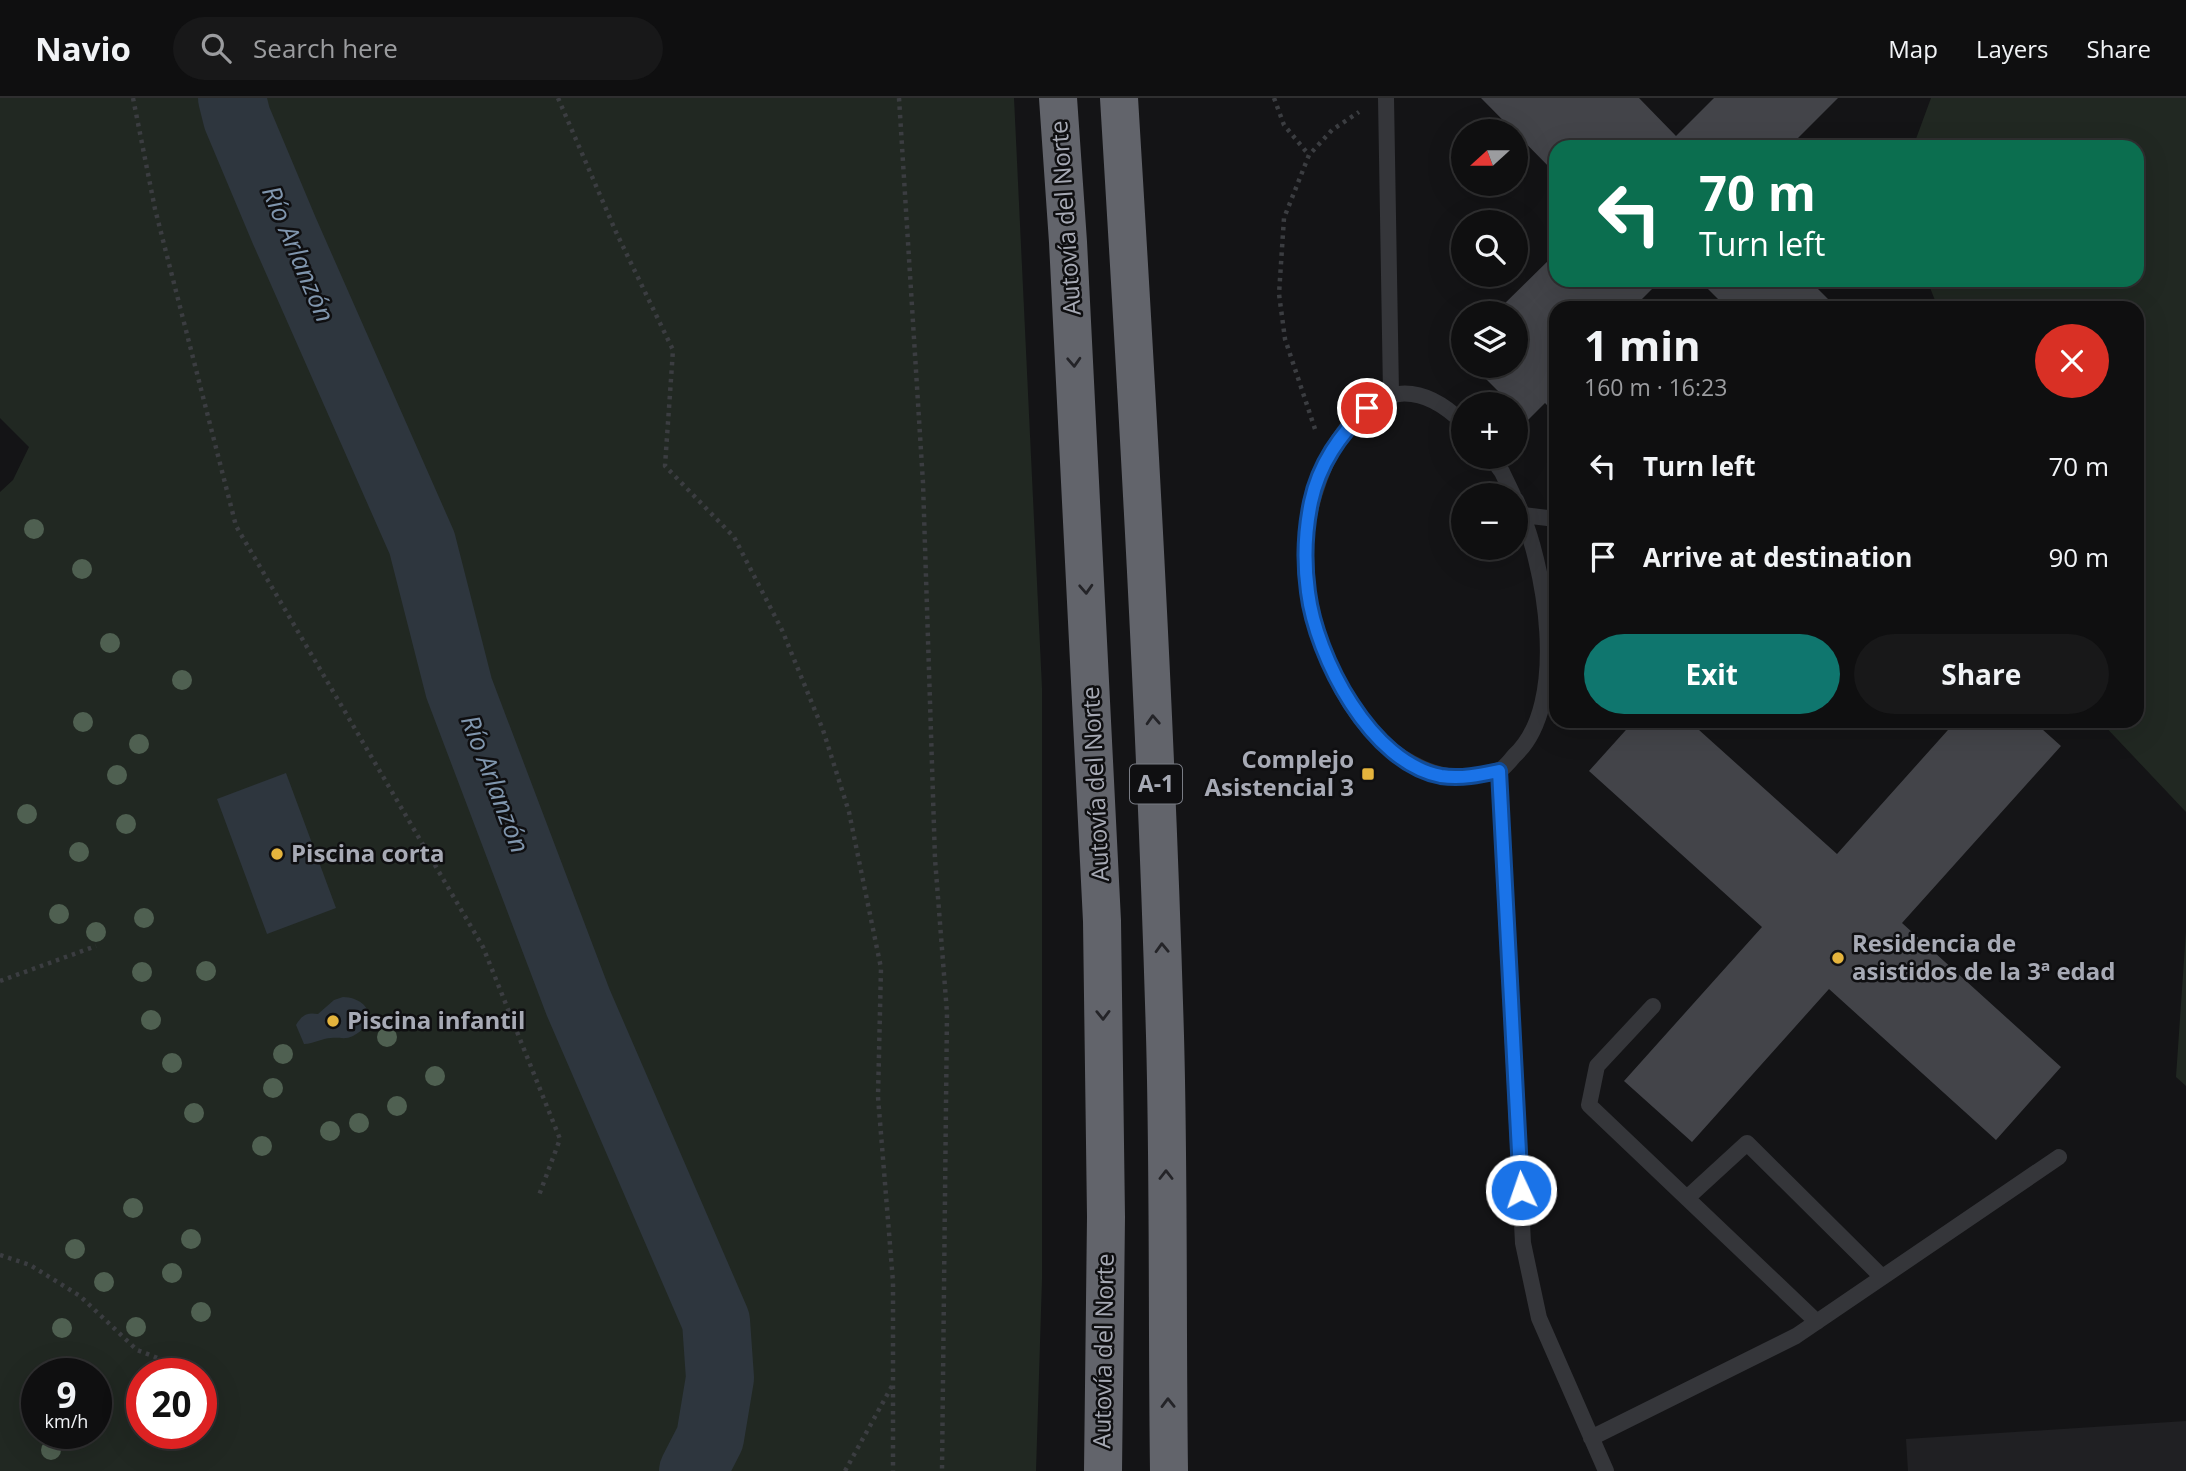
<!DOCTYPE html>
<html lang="en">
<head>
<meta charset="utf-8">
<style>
  :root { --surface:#0f0f10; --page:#181819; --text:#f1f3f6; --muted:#9b9c9f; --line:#2f2f30; --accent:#0f766e }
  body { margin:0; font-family:"Open Sans",sans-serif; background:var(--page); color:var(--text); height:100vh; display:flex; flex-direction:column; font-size:26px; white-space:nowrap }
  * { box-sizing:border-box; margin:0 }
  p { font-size:23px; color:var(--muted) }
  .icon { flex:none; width:38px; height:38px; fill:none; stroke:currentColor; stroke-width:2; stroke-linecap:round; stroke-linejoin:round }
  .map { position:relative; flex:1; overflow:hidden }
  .details { position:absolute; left:1549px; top:203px; width:595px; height:427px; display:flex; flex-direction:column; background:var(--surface); border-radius:21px; box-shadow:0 7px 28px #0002,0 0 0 2px var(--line) }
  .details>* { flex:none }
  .banner { position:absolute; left:1549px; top:42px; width:595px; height:147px; border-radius:21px; box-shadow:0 7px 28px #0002,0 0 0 2px var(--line); background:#0b6e4f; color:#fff; overflow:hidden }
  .needle { width:46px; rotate:249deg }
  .fabs { position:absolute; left:1451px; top:21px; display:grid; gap:14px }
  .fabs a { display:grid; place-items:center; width:77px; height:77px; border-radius:50%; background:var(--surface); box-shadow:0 7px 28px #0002,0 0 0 2px var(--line); font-size:35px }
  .speed { position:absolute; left:21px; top:1260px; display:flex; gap:14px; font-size:35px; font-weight:700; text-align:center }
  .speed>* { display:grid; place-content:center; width:91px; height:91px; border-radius:50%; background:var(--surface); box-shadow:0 7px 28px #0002,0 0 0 2px var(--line); line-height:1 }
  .speed small { font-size:18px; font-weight:400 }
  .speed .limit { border:10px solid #d22; background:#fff; color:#111 }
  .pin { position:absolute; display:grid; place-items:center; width:60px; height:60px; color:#fff; margin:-30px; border:4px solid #fff; border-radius:50%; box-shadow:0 2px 7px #0007 }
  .me { position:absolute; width:77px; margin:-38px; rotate:357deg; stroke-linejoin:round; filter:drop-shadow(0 0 5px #0008) }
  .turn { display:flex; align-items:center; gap:24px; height:147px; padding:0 35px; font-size:32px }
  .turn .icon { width:91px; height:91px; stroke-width:2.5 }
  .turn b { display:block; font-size:49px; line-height:60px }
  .round { display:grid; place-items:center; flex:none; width:74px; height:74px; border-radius:37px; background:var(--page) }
  .overview { display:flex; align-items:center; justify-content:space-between; height:119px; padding:0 35px }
  h1 { font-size:42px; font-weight:700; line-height:52px }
  .primary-button { display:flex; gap:14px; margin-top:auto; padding:14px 35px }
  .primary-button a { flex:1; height:80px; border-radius:42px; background:var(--accent); color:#fff; font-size:28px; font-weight:700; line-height:80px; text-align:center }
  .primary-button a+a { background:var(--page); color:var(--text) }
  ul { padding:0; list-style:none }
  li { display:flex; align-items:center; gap:21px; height:91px; padding:0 35px }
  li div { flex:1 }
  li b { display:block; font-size:26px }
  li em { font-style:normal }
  header { display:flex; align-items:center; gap:42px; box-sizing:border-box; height:98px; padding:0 35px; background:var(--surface); border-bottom:2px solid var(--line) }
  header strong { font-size:33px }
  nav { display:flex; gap:38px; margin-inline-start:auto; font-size:24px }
  .search { width:490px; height:63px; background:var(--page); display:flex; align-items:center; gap:18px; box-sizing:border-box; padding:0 24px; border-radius:38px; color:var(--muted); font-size:26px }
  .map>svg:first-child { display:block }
  .built { fill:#202023 }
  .green { fill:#212822; fill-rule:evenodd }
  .water { fill:#2e363e }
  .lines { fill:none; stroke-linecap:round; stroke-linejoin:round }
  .river { stroke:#2e363e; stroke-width:68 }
  .building { fill:#434449 }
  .path { stroke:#3b3d41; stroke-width:4.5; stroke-dasharray:3.5 5; stroke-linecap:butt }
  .lane { stroke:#35363a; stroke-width:16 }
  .highway { stroke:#62646b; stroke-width:38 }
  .tree { fill:#4f6051 }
  .oneway { stroke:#242428 }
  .route-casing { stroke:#114b97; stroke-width:18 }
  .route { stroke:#1a73e8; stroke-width:12 }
  .poi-dot { fill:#e5b43d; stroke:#0f0f11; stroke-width:2.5 }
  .labels { text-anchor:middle; stroke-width:5; stroke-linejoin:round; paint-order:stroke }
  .shield { fill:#0f0f11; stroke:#797c84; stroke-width:2 }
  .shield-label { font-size:23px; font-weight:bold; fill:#a7aab5 }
  .street-label { font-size:24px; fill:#a7aab5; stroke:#0f0f11 }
  .poi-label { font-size:24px; font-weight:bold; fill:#a7aab5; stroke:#0f0f11; text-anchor:start }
  .water-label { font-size:26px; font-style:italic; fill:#8096ae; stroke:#0f0f11 }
</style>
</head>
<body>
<header>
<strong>Navio</strong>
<div class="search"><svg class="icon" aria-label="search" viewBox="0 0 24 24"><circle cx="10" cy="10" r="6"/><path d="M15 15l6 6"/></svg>Search here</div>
<nav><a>Map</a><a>Layers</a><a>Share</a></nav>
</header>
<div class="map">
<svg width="2186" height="1373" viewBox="0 0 2186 1373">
  <rect width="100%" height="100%" fill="#141416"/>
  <!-- built -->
  <path class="built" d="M2186 1323V1373H1908L1906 1341Z"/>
  <!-- green -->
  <path class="green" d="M0 0H1014L1042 590V1181L1036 1373H0V394L13 382 29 349 0 320ZM37 1276H96V1335H37ZM142 1276H201V1335H142Z
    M1931 0H2186V714L2100 623H2137V210H1938L1927 182H2137V49H1913Z
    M2186 833V988L2176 979Z"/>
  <!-- water -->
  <path class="water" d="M286 675 336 810 267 836 217 701Z
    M343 899C370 900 379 924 353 938 345 942 340 939 331 940 322 940 314 946 304 946L296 927C302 917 307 914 318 916L334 902Z"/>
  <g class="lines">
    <!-- river -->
    <path class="river" d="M232 0 237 20 284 132 422 445 459 590 578 904 716 1223 720 1280 710 1340 693 1373"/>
  </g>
  <!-- building -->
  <path class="building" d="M1481 0H1639L1676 38 1714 0H1838L1789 49H1556V76Z
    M1556 155V182H1661L1633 210H1556V316L1545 305 1527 323 1516 311V306H1511L1473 268H1516V215H1495Z
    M1699 182H1809L1837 210H1727Z
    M1634 623H1689L1837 756 1956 623H2033L2061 648 1902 825 2061 969 1996 1042 1829 891 1692 1044 1624 983 1762 829 1589 673Z"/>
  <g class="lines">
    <!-- path -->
    <path class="path" d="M133 0 155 111 236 428 483 849 560 1041 538 1100
      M558 0 616 134 673 252 665 368 734 439 782 532 823 632 849 714 881 870 878 999 893 1184V1373
      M899 0 923 385 935 761 947 915 942 1373
      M1274 0 1284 27 1309 57
      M1315 331 1285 241 1279 196 1284 120 1309 57 1332 32 1359 14
      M0 883 96 848
      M0 1157 30 1167 80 1198 137 1252 186 1271
      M845 1373 892 1288"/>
    <!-- lane -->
    <path class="lane" d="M1386 0 1391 295
      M1463 325C1374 237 1310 367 1305 447 1302 517 1338 612 1394 654 1419 672 1447 684 1478 677 1484 676 1493 675 1499 673 1504 670 1510 663 1514 658 1571 606 1545 464 1516 402
      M1491 359 1502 374 1513 397
      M1523 417 1556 421
      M1499 672 1523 1145 1539 1220 1606 1373
      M1653 908 1597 968 1589 1007 1817 1224
      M1687 1100 1747 1045 1881 1178
      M1591 1340 1796 1238 2059 1059"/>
    <!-- highway -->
    <path class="highway" d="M1058 0 1068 144 1102 823 1106 1119 1103 1373
      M1119 0C1138 312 1156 625 1165 938 1169 1083 1167 1228 1169 1373"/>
  </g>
  <!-- trees -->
  <g class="tree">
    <circle cx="34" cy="431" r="10"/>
    <circle cx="82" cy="471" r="10"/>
    <circle cx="110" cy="545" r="10"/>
    <circle cx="182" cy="582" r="10"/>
    <circle cx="83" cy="624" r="10"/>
    <circle cx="139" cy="646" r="10"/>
    <circle cx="117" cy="677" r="10"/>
    <circle cx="27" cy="716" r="10"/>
    <circle cx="126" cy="726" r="10"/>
    <circle cx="79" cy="754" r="10"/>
    <circle cx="59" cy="816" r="10"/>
    <circle cx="144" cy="820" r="10"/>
    <circle cx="96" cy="834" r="10"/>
    <circle cx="206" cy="873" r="10"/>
    <circle cx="142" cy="874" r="10"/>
    <circle cx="151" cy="922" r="10"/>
    <circle cx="387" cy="939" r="10"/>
    <circle cx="283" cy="956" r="10"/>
    <circle cx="172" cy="965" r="10"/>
    <circle cx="435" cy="978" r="10"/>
    <circle cx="273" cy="990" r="10"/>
    <circle cx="397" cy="1008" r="10"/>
    <circle cx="194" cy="1015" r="10"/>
    <circle cx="359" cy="1025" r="10"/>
    <circle cx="330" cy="1033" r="10"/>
    <circle cx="262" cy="1048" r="10"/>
    <circle cx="133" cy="1110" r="10"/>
    <circle cx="191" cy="1141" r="10"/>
    <circle cx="75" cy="1151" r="10"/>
    <circle cx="172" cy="1175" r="10"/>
    <circle cx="104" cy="1184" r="10"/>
    <circle cx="201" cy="1214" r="10"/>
    <circle cx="136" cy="1229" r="10"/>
    <circle cx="62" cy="1230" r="10"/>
    <circle cx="51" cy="1352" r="10"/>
  </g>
  <!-- one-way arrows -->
  <defs><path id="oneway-chevron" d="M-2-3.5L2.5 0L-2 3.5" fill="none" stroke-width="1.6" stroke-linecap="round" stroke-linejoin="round" transform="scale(1.75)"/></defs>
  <g class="oneway">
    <use href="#oneway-chevron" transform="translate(1074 264) rotate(87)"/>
    <use href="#oneway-chevron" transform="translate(1086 491) rotate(87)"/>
    <use href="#oneway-chevron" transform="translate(1153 622) rotate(-93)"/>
    <use href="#oneway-chevron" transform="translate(1162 850) rotate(-92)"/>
    <use href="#oneway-chevron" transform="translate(1103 917) rotate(89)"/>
    <use href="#oneway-chevron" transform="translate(1166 1077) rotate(-90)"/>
    <use href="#oneway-chevron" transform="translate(1168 1305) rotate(-91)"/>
  </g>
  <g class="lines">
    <!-- route casing -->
    <g class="route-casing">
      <path id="route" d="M1367 310C1340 337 1319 366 1311 404 1305 433 1304 465 1308 494 1316 559 1371 665 1441 678 1461 681 1480 677 1499 673L1521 1092"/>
    </g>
    <!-- route -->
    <use href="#route" class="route"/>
  </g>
  <!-- markers -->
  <g class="poi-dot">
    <rect x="1361" y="669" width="14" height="14" rx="3.5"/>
    <circle cx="277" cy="756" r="7"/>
    <circle cx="1838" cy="860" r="7"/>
    <circle cx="333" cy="923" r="7"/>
  </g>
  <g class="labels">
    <!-- shield labels -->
    <rect class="shield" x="1130" y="666.5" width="52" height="39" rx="5"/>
    <g class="shield-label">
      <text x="1156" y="694">A-1</text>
    </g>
    <!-- street labels -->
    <g class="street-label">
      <text transform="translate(1066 120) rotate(-94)" y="8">Autovía del Norte</text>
      <text transform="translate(1096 686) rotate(-93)" y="8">Autovía del Norte</text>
      <text transform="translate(1104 1253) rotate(-89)" y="8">Autovía del Norte</text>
    </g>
    <!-- poi labels -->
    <g class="poi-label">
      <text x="1354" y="670" text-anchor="end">Complejo<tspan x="1354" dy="28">Asistencial 3</tspan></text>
      <text x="291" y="764">Piscina corta</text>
      <text x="1852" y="854">Residencia de<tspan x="1852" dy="28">asistidos de la 3ª edad</tspan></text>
      <text x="347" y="931">Piscina infantil</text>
    </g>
    <!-- water labels -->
    <g class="water-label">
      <text transform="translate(298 156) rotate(67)" y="9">Río Arlanzón</text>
      <text transform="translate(495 686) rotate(69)" y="9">Río Arlanzón</text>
    </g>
  </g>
</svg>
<div class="fabs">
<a><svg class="needle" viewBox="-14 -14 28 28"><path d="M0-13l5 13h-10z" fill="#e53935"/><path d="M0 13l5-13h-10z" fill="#9b9c9f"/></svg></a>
<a><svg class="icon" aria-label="search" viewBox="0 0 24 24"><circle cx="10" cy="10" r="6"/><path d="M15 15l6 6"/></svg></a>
<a><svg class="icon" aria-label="layers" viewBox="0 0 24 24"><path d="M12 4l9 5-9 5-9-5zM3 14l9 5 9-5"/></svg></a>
<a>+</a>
<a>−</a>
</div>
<div class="speed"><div>9<small>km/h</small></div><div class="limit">20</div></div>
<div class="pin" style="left:1367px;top:310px;background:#d93025"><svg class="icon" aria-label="arrive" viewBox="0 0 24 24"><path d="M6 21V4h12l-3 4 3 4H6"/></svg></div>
<svg class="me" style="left:1521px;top:1092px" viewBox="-20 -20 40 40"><circle r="17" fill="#1a73e8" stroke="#fff" stroke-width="3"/><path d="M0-11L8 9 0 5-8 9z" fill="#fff"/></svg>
<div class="banner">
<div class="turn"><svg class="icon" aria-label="left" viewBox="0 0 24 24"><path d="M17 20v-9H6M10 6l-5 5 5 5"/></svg><div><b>70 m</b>Turn left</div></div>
</div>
<section class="details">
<div class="overview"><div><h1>1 min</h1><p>160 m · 16:23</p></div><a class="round" style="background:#d93025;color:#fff"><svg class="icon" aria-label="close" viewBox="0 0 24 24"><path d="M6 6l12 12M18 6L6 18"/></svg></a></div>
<ul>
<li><svg class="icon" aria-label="left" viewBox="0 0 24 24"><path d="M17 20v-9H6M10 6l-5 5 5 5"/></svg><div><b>Turn left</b></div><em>70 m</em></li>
<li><svg class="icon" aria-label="arrive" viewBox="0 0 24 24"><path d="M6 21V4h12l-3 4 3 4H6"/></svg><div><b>Arrive at destination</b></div><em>90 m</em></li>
</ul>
<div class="primary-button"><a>Exit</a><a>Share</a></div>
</section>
</div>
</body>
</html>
